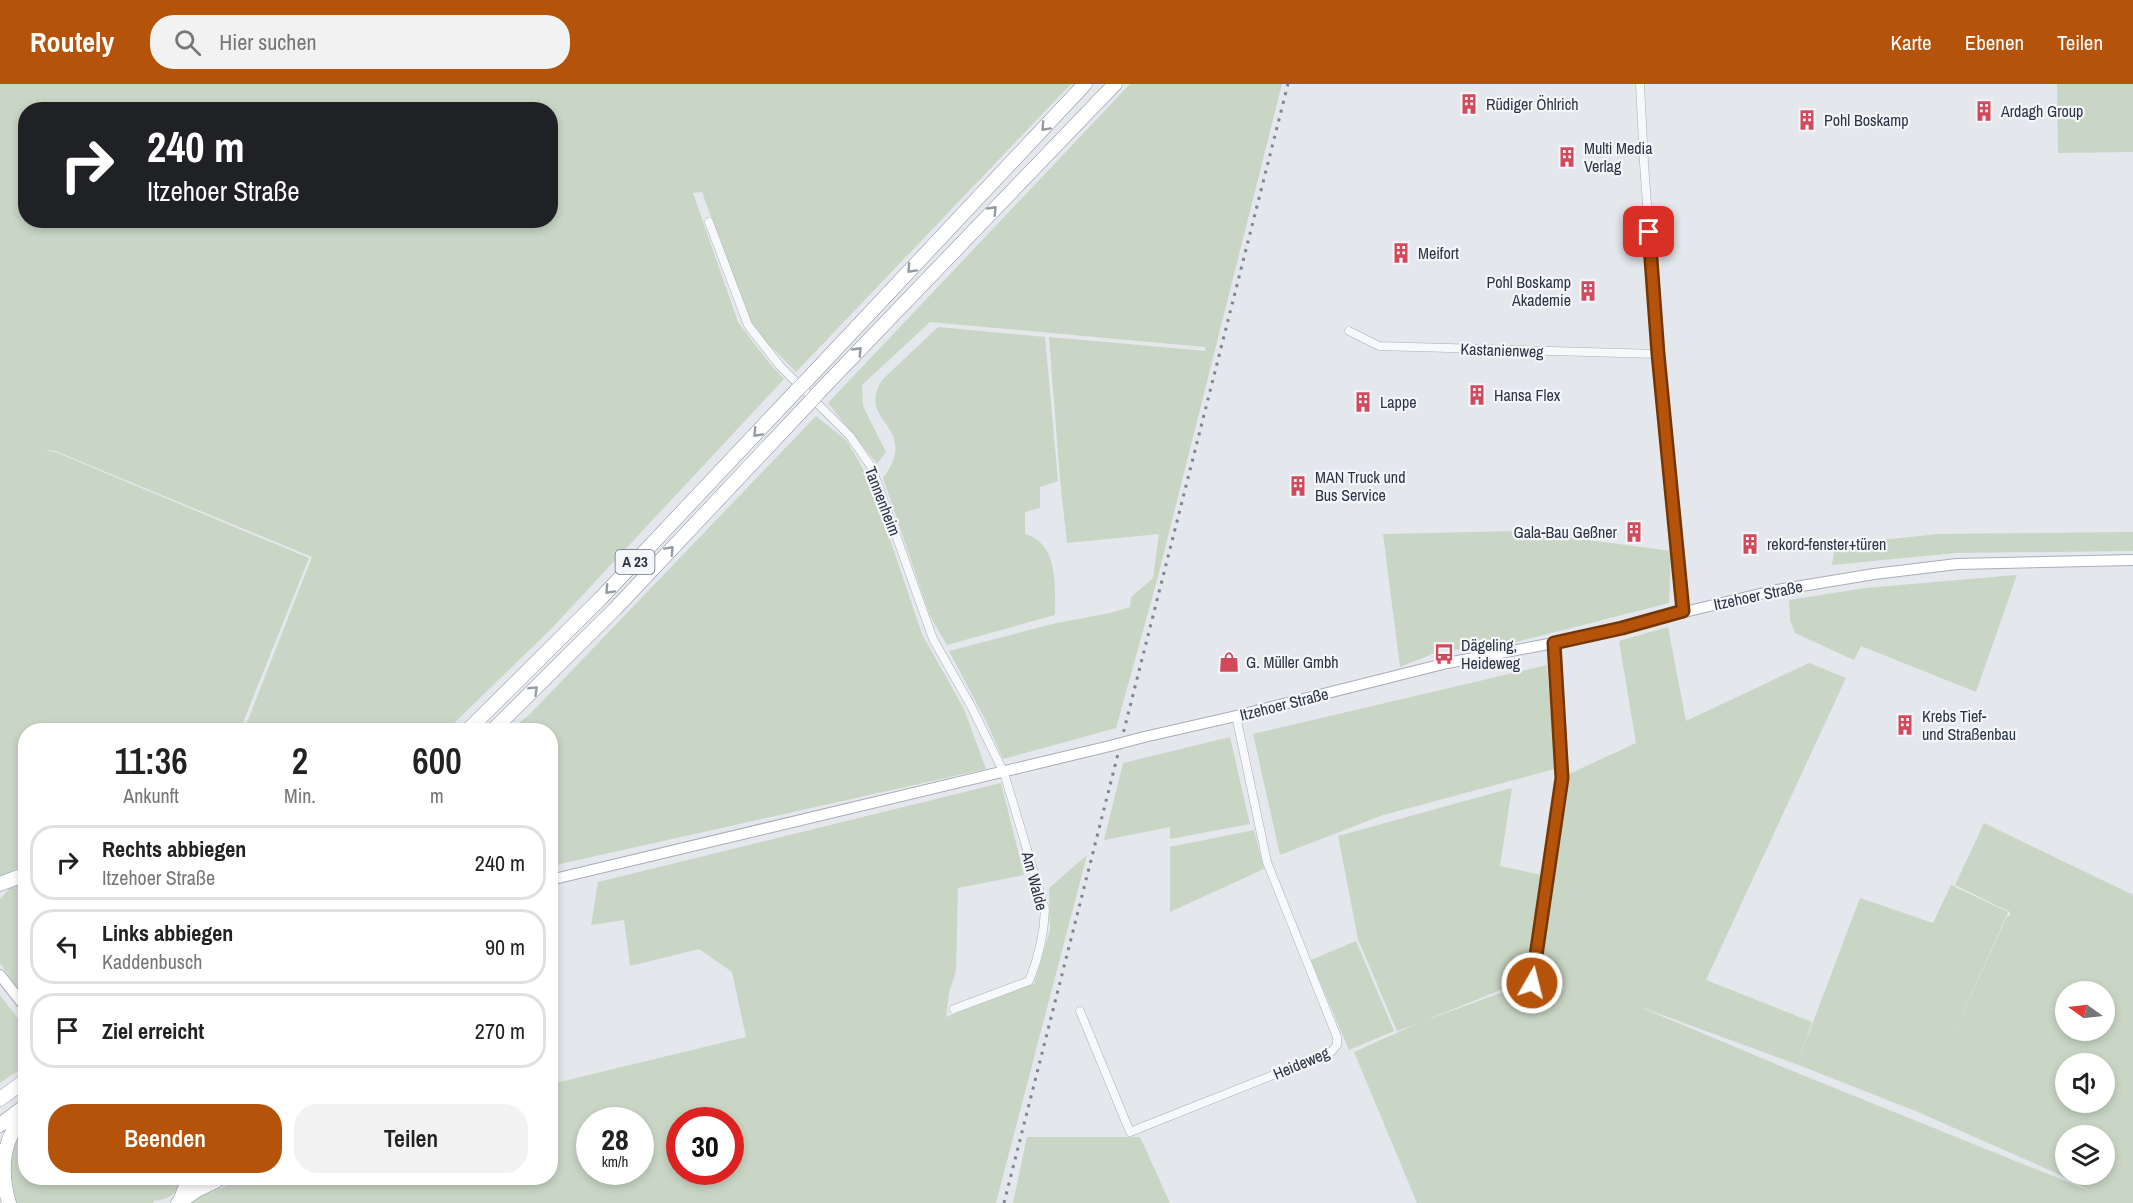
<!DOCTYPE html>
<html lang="de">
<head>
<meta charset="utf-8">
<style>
  :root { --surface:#fff; --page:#f2f2f2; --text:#222; --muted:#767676; --line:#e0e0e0; --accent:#b45309 }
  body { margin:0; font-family:"Archivo Narrow",sans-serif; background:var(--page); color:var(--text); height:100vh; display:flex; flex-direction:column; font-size:22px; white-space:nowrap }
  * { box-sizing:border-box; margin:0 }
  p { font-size:20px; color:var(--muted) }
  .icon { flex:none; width:33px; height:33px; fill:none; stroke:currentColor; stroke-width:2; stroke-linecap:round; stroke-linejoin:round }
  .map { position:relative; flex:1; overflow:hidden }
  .drawer { position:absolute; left:18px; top:639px; width:540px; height:462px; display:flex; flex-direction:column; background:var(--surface); border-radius:24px; box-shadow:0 3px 9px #0003 }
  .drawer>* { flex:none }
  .banner { position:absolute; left:18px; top:18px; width:540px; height:126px; border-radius:24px; box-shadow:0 3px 9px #0003; background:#202124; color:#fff; overflow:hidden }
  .needle { width:39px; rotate:284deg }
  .controls { position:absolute; left:2055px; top:897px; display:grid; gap:12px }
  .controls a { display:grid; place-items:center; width:60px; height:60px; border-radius:50%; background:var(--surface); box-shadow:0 3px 9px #0003; font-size:30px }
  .speed { position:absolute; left:576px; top:1023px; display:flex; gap:12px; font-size:30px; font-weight:700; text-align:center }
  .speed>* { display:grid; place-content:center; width:78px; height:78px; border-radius:50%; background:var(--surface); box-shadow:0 3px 9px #0003; line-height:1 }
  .speed small { font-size:15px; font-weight:400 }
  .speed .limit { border:9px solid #d22; background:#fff; color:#111 }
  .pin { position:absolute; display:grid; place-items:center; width:51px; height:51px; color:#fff; margin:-26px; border-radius:12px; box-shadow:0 3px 9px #0006 }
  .me { position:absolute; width:66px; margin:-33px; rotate:8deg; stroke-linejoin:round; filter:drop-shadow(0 0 4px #0008) }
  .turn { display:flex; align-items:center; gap:21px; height:126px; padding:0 30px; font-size:27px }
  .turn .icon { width:78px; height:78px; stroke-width:2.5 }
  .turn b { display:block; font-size:42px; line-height:51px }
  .eta { display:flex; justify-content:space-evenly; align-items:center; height:102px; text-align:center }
  .eta b { font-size:36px; font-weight:600; line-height:42px }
  .primary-button { display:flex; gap:12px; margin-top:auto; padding:12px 30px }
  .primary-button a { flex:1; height:69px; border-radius:24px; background:var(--accent); color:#fff; font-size:24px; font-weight:600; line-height:69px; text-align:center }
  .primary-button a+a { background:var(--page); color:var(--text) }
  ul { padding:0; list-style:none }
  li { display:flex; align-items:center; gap:18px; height:75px; margin:0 12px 9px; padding:0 18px; border:3px solid var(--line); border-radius:24px }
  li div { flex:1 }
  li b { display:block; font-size:22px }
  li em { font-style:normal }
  header { display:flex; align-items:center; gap:36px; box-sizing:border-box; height:84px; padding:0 30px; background:var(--accent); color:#fff }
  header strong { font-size:28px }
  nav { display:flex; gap:33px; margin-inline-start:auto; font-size:21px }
  .search { width:420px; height:54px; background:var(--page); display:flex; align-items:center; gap:15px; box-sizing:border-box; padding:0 21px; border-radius:24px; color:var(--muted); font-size:22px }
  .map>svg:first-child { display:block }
  .green { fill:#c9d6c5; fill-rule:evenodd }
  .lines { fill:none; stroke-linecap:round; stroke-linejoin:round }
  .minor-casing { stroke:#a9aeb7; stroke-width:9 }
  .secondary-casing { stroke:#a9aeb7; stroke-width:12 }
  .motorway-casing { stroke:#8b94a3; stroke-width:15 }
  .minor { stroke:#f7f8fa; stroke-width:8 }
  .secondary { stroke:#fff; stroke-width:10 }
  .motorway { stroke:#fff; stroke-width:14 }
  .rail { stroke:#7d8696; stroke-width:3; stroke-dasharray:3 6; stroke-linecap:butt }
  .secondary-bridge-casing { stroke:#a9aeb7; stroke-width:12; stroke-linecap:butt }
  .motorway-bridge-casing { stroke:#8b94a3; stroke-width:15; stroke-linecap:butt }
  .secondary-bridge { stroke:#fff; stroke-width:10 }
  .motorway-bridge { stroke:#fff; stroke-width:14 }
  .oneway { stroke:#959aa2 }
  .route-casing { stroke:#753606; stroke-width:15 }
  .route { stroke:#b45309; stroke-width:10 }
  .labels { text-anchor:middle; stroke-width:4.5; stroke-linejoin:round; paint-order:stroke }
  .shield { fill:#f4f6f9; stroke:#676e7b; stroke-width:1.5 }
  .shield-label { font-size:15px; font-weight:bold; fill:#2b3445 }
  .poi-label { font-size:16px; fill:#2b3445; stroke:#f4f6f9; text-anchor:start }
  .street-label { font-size:16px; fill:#2b3445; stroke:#f4f6f9 }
</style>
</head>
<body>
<header>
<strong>Routely</strong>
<div class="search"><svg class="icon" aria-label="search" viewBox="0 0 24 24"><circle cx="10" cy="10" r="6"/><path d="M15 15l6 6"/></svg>Hier suchen</div>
<nav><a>Karte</a><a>Ebenen</a><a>Teilen</a></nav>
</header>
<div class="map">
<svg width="2133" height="1119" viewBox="0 0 2133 1119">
  <rect width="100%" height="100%" fill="#e4e7ec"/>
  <!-- green -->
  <path class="green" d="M0 0H1071L796 288 756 247 746 229 702 108 693 109 738 238 770 280 784 295 551 545 447 646H244L312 473 55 367 42 365 55 368 309 474 240 646H26L25 780 0 794ZM26 26H550V136H26Z
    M1130 0H1282L1156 500 1116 644 1003 675 987 639 949 567 1052 540 1110 529 1130 523 1131 513 1153 494 1159 450 1067 459 1060 395 1049 253 1206 267 1205 263 930 238 862 301 863 322 886 368 877 380 828 319Z
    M2057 0H2133V68L2058 69Z
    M938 243 1045 253 1058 397 1040 403V424L1025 428V450C1059 460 1055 502 1055 531L947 561 930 532 883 394C888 387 894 378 895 369 900 338 860 332 882 296Z
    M816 332 847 357 871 399 922 550 964 625 986 685 551 782 550 646H511L531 629Z
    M1521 447 1671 467 1669 519 1489 565 1442 566 1400 583 1383 450Z
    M2133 448V467L1956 469 1832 481 1835 461 1938 450Z
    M2017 491 1976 608 1861 562 1854 576 1795 549 1790 536 1789 516 1865 504Z
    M1668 543 1686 637 1809 579 1846 594 1706 896 1812 938 1799 975 1860 814 1933 839 1951 801 2008 828 1942 976 2007 832H2010V828L1955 801 1984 739 2133 811V1119H1417L1354 968 1419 939 1397 947 1358 855 1338 752 1512 704 1500 782 1542 791 1528 895 1421 938 1525 900 1541 890 1565 898 1541 889 1569 690 1636 659 1619 557ZM2066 908H2104V946H2066ZM1635 921 1796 980 1918 1028 2056 1089 2090 1107 1795 988ZM2066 980H2104V1018H2066ZM2066 1052H2104V1090H2066Z
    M1547 581 1555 685 1383 731 1280 771 1253 650Z
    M1230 653 1250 740 1170 755V743L1104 756 1123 679Z
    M1001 699 1024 791 958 804 956 887 949 909 946 933 1034 900 1050 846 1049 804 1087 771 996 1119H189L194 1115 238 1097 240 1094H550L551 1000 746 953 732 888 699 865 630 882 624 836 591 841 598 798ZM590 1036H640V1088H590ZM680 1036H730V1088H680Z
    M1254 746 1264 785 1170 828V763Z
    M25 797V914L0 879V815L10 804Z
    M1356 857 1394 947 1349 966 1311 876Z
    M0 911 25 944V982L0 999Z
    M25 1038 26 1094H178V1097L182 1099C175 1112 168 1115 154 1117L153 1119H16L11 1111 9 1062Z
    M1027 1053H1140L1170 1119H1013Z"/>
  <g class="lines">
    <!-- minor casing -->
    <g class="minor-casing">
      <path id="minor" d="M1640 0 1644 79 1658 270 1683 527
        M709 138 748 241 780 282 850 352 872 384 933 555 971 622 1004 689 1045 825C1044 852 1039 873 1029 897L954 925
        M1349 247 1379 262 1658 270
        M1532 899 1562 695 1554 559
        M1080 927 1130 1048 1331 968 1337 961V953L1267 778 1236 632"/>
    </g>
    <!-- secondary casing -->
    <g class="secondary-casing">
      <path id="secondary" d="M1144 653 1236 632 1447 579 1554 559 1777 506 1874 490 1957 480 2133 476
        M550 796 1110 662
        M0 891 26 924
        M199 1094 216 1097 227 1094"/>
    </g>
    <!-- motorway casing -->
    <g class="motorway-casing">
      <path id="motorway" d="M806 297 1085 0
        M818 309 1115 0
        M468 646 601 514 797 306
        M493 646 615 525 810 318
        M0 800 26 790
        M0 1015 26 996
        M0 1041 25 1022
        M180 1117 189 1094
        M9 1119C0 1088 1 1054 26 1031
        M178 1119 197 1106 216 1097"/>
    </g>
    <!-- minor -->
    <use href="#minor" class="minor"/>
    <!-- secondary -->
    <use href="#secondary" class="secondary"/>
    <!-- motorway -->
    <use href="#motorway" class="motorway"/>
    <!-- rail -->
    <path class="rail" d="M1004 1119 1288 0"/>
    <!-- secondary-bridge casing -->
    <g class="secondary-bridge-casing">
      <path id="secondary-bridge" d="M1110 662 1144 653"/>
    </g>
    <!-- motorway-bridge casing -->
    <g class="motorway-bridge-casing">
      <path id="motorway-bridge" d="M797 306 806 297
        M810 318 818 309"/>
    </g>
    <!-- secondary-bridge -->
    <use href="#secondary-bridge" class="secondary-bridge"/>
    <!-- motorway-bridge -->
    <use href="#motorway-bridge" class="motorway-bridge"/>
  </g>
  <!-- one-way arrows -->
  <defs><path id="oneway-chevron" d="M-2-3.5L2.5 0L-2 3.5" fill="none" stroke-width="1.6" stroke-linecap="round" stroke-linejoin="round" transform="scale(1.5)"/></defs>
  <g class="oneway">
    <use href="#oneway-chevron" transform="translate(1045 43) rotate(133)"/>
    <use href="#oneway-chevron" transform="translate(993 126) rotate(-46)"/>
    <use href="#oneway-chevron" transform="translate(911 185) rotate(133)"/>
    <use href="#oneway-chevron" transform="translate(858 267) rotate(-46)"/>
    <use href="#oneway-chevron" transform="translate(757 349) rotate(133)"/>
    <use href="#oneway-chevron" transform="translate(670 466) rotate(-47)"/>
    <use href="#oneway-chevron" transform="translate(609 506) rotate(133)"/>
    <use href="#oneway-chevron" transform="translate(534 606) rotate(-44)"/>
  </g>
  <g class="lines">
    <!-- route casing -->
    <g class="route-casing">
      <path id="route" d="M1532 899 1562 694 1554 559 1622 544 1683 527 1658 270 1649 148"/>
    </g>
    <!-- route -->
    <use href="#route" class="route"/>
  </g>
  <!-- icons -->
  <defs>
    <g id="building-bare" transform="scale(1.62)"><path d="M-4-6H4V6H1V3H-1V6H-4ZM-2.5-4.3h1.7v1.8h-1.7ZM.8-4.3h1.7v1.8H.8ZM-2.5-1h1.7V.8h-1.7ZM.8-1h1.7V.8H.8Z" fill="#d1495b" stroke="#f4f6f9" stroke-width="2.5" paint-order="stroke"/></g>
    <g id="bus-bare" transform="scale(1.62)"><path d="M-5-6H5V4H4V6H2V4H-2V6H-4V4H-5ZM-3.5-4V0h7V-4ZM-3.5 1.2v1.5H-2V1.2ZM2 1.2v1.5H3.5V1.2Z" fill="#d1495b" stroke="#f4f6f9" stroke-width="2.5" paint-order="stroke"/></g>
    <g id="shop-bare" transform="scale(1.62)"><path d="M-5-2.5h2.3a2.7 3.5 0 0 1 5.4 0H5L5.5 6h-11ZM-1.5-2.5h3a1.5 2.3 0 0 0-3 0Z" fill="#d1495b" stroke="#f4f6f9" stroke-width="2.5" paint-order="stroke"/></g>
  </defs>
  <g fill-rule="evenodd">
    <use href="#building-bare" x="1469" y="20"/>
    <use href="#building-bare" x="1984" y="27"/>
    <use href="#building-bare" x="1807" y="36"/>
    <use href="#building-bare" x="1567" y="73"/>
    <use href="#building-bare" x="1401" y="169"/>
    <use href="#building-bare" x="1588" y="207"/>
    <use href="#building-bare" x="1477" y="311"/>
    <use href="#building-bare" x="1363" y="318"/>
    <use href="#building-bare" x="1298" y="402"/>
    <use href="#building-bare" x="1634" y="448"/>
    <use href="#building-bare" x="1750" y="460"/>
    <use href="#bus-bare" x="1444" y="570"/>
    <use href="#shop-bare" x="1229" y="578"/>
    <use href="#building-bare" x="1905" y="641"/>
  </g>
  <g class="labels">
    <!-- shield labels -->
    <rect class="shield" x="615.5" y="466" width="39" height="24" rx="4.5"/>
    <g class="shield-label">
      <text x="635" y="483">A 23</text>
    </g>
    <!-- poi labels -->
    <g class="poi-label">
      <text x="1486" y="26">Rüdiger Öhlrich</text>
      <text x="2001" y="33">Ardagh Group</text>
      <text x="1824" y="42">Pohl Boskamp</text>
      <text x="1584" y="70">Multi Media<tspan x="1584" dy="18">Verlag</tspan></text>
      <text x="1418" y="175">Meifort</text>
      <text x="1571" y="204" text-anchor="end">Pohl Boskamp<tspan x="1571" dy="18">Akademie</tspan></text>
      <text x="1494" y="317">Hansa Flex</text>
      <text x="1380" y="324">Lappe</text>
      <text x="1315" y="399">MAN Truck und<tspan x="1315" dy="18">Bus Service</tspan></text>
      <text x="1617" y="454" text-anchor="end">Gala-Bau Geßner</text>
      <text x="1767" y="466">rekord-fenster+türen</text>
      <text x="1461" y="567">Dägeling,<tspan x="1461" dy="18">Heideweg</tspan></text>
      <text x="1246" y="584">G. Müller Gmbh</text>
      <text x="1922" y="638">Krebs Tief-<tspan x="1922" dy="18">und Straßenbau</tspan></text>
    </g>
    <!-- street labels -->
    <g class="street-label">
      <text transform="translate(1502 266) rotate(2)" y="6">Kastanienweg</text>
      <text transform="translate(883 417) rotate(69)" y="6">Tannenheim</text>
      <text transform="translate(1758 511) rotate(-12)" y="6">Itzehoer Straße</text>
      <text transform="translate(1284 620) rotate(-14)" y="6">Itzehoer Straße</text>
      <text transform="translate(1035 797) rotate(75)" y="6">Am Walde</text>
      <text transform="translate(1301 979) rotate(-23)" y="6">Heideweg</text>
    </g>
  </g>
</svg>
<div class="controls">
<a><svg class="needle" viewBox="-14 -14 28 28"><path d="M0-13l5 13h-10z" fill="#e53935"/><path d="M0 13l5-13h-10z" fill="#767676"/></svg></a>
<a><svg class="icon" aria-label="sound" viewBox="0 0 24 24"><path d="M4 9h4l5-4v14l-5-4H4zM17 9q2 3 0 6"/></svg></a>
<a><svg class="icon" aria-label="layers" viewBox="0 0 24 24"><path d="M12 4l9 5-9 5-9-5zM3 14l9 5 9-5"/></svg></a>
</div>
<div class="speed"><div>28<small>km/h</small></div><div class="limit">30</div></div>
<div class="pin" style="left:1649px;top:148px;background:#d93025"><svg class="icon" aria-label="arrive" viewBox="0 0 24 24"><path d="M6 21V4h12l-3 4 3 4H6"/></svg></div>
<svg class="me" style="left:1532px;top:899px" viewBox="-20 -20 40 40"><circle r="17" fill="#b45309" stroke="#fff" stroke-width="3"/><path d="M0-11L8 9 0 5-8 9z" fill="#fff"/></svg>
<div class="banner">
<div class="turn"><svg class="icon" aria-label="right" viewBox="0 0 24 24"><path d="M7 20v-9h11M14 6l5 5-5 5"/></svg><div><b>240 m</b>Itzehoer Straße</div></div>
</div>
<section class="drawer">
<div class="eta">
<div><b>11:36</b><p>Ankunft</p></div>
<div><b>2</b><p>Min.</p></div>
<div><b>600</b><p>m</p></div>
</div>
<ul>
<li><svg class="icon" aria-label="right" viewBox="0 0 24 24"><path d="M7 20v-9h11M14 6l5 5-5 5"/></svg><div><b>Rechts abbiegen</b><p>Itzehoer Straße</p></div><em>240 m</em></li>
<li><svg class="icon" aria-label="left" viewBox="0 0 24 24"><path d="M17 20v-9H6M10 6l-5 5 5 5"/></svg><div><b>Links abbiegen</b><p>Kaddenbusch</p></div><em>90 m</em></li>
<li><svg class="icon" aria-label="arrive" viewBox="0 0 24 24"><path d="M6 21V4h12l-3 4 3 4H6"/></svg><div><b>Ziel erreicht</b></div><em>270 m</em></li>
</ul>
<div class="primary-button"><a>Beenden</a><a>Teilen</a></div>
</section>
</div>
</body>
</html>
